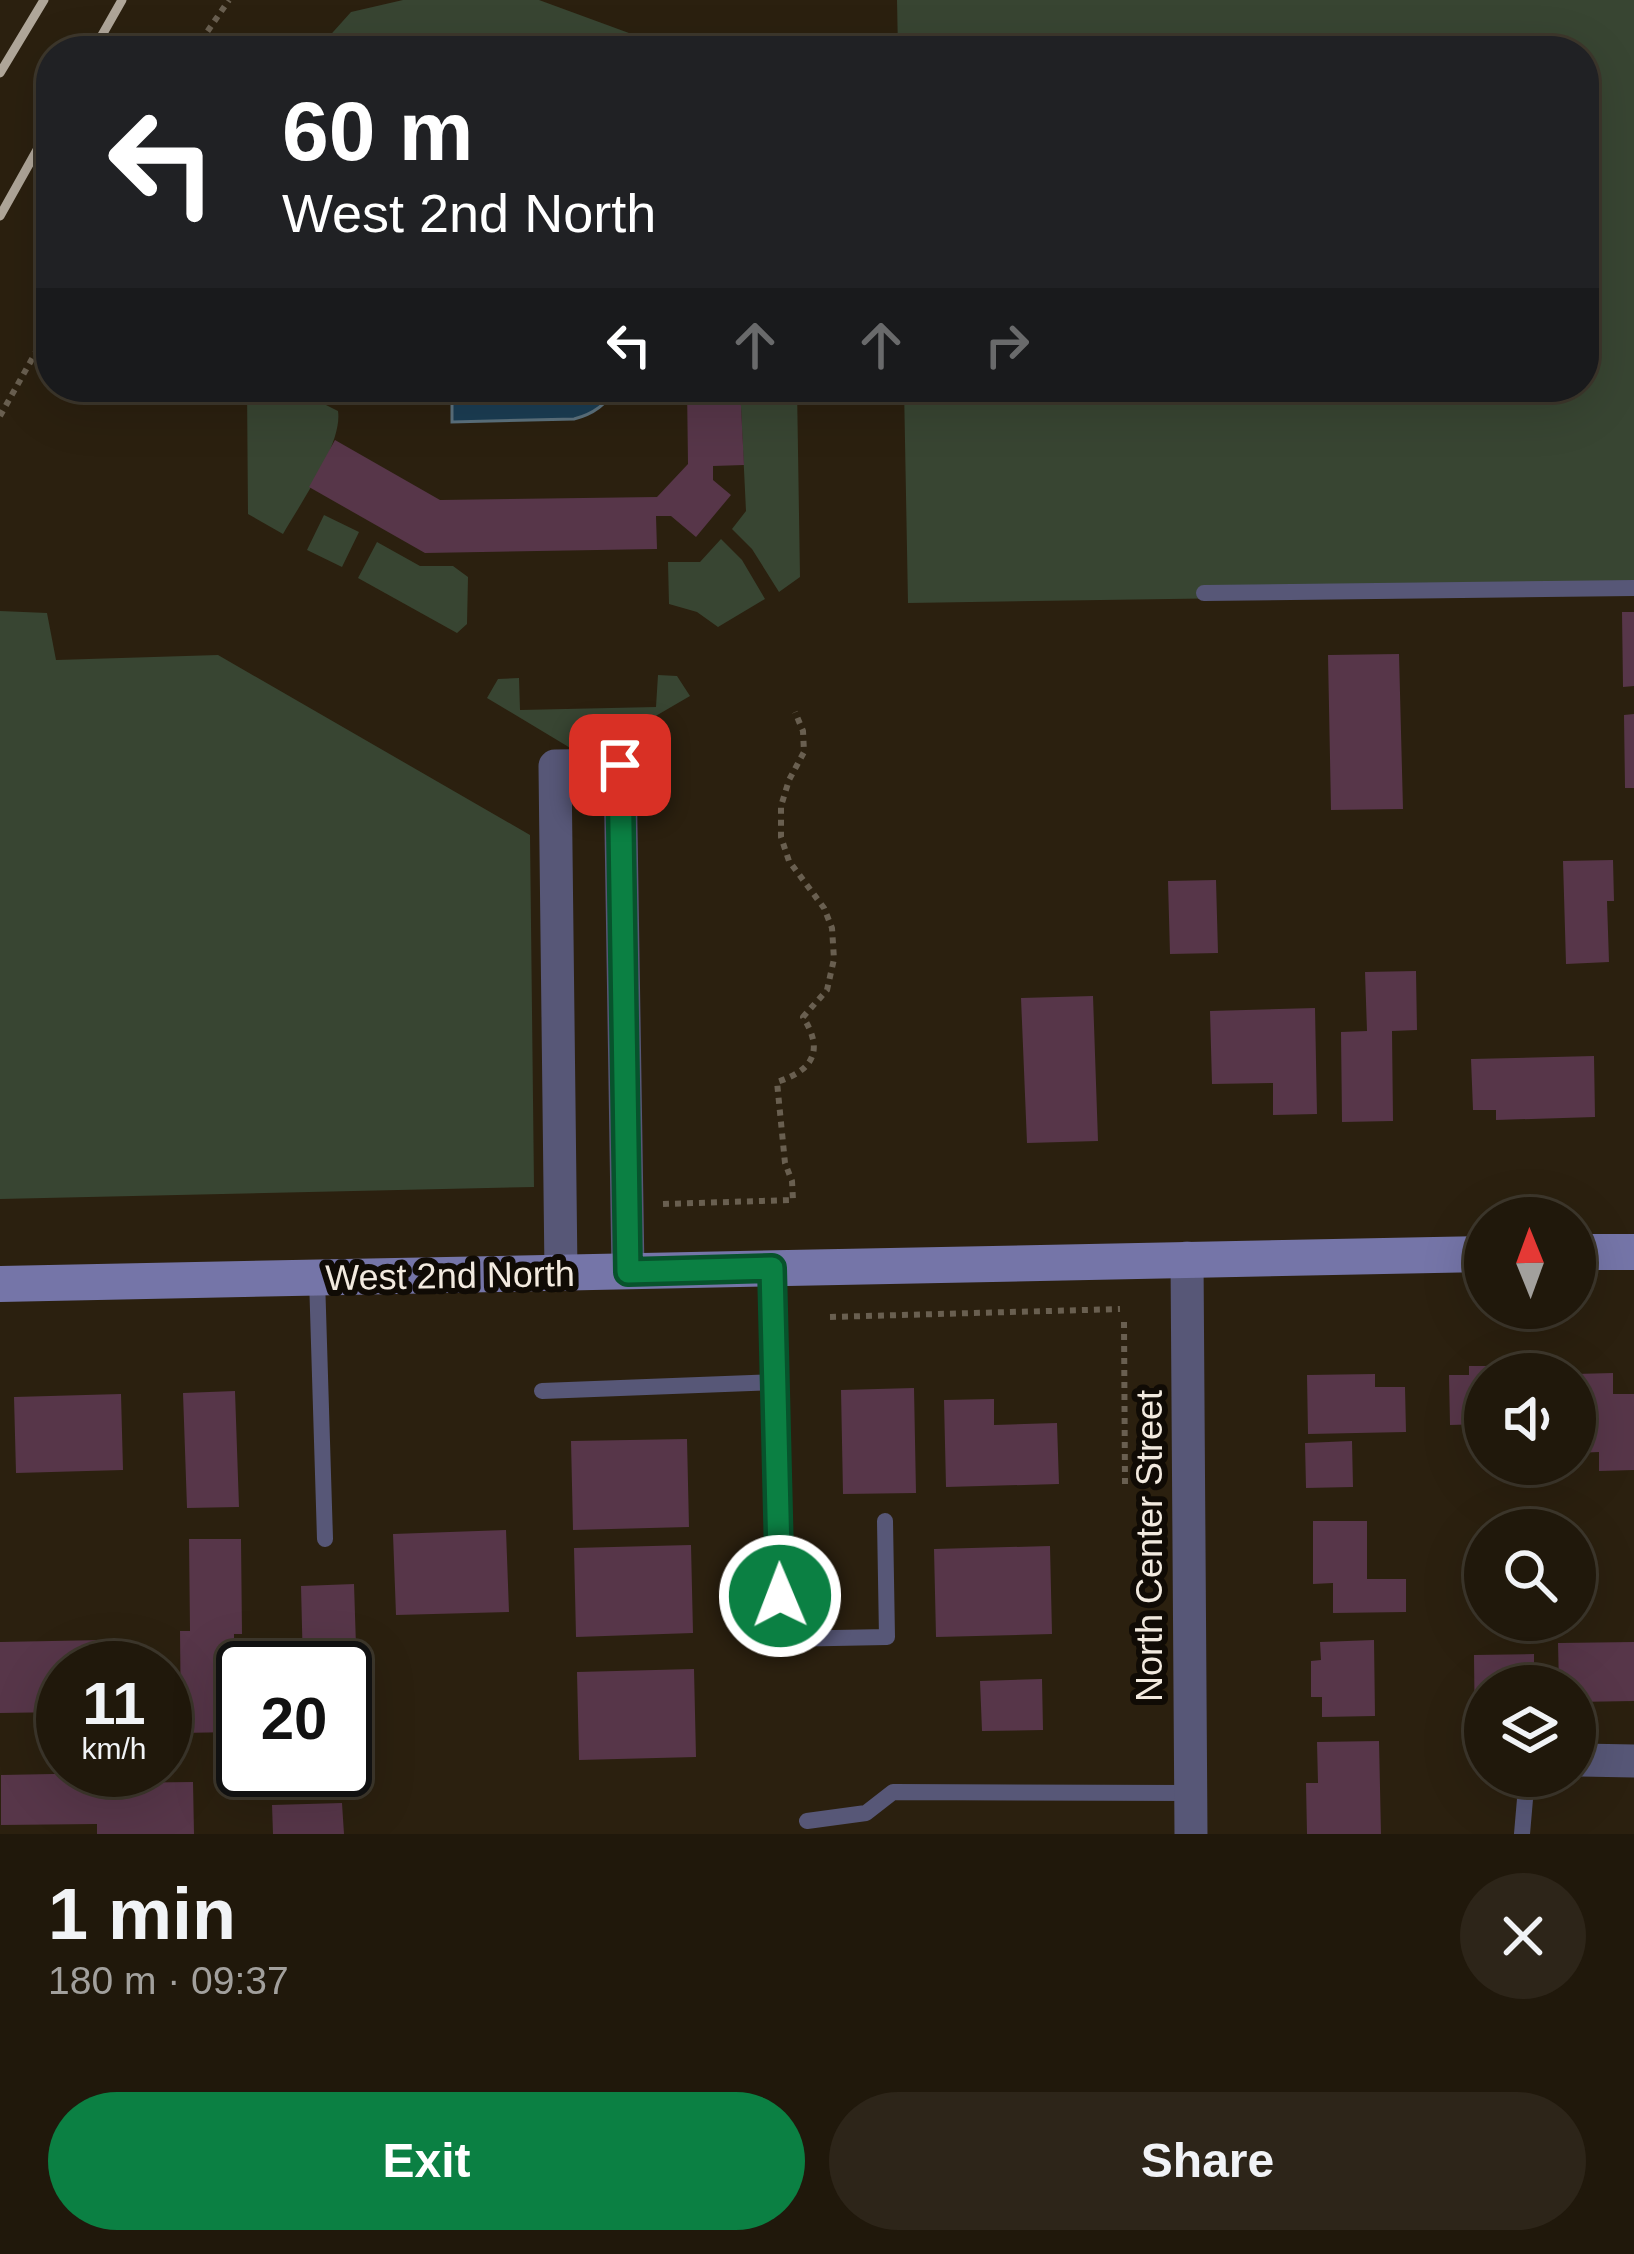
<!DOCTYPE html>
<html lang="en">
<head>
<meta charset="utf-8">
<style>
  :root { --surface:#20180b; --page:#2d2519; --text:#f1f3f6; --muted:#a2a09d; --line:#3d372c; --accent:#0b8043 }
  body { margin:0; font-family:Helvetica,sans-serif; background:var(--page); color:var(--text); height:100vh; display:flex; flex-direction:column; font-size:45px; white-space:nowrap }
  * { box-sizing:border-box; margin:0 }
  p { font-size:39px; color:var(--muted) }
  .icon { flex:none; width:66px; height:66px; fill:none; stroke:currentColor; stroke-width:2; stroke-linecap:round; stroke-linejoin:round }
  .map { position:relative; height:1834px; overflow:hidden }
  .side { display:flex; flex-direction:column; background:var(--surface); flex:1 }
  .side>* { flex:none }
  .guide { position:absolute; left:36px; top:36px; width:1563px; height:366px; border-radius:48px; box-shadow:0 12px 48px #0002,0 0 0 3px var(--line); background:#202124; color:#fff; overflow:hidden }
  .needle { width:78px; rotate:359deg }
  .fabs { position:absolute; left:1464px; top:1197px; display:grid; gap:24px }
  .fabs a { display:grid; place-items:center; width:132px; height:132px; border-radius:50%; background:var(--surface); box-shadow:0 12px 48px #0002,0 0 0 3px var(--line); font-size:60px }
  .speed { position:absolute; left:36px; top:1641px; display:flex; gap:24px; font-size:60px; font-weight:700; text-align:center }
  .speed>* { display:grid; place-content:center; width:156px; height:156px; border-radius:50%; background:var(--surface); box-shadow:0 12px 48px #0002,0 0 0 3px var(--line); line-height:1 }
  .speed small { font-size:30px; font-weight:400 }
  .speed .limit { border:6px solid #111; border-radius:18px; background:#fff; color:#111 }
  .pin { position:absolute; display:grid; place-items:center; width:102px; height:102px; color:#fff; margin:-51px; border-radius:24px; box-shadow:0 6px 18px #0006 }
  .me { position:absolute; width:132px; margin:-66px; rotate:359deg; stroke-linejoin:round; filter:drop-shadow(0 0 9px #0008) }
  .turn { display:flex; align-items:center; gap:42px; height:252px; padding:0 48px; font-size:54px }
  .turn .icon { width:156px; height:156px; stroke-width:2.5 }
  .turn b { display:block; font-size:84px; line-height:102px }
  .lanes { display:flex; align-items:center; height:114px; padding:0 48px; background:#0003; justify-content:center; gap:60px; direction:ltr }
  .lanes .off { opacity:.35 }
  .round { display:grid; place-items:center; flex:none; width:126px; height:126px; border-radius:63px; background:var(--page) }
  .headline { display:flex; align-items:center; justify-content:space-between; height:204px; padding:0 48px }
  h1 { font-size:72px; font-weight:700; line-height:90px }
  .cta { display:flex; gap:24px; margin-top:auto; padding:24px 48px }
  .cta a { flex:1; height:138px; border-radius:72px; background:var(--accent); color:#fff; font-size:48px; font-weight:700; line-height:138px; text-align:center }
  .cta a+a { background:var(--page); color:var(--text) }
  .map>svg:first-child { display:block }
  .green { fill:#384532 }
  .water { fill:#1b3d53; stroke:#5c717d; stroke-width:3 }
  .building { fill:#573649 }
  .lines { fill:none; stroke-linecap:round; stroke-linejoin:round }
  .path { stroke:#695f50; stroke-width:6; stroke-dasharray:6 6; stroke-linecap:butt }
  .lane { stroke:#575777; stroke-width:16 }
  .street { stroke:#575777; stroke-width:33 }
  .secondary { stroke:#7575a8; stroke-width:36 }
  .rail { stroke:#afa699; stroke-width:9 }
  .route-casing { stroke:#07532c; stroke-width:30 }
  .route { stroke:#0b8043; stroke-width:21 }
  .labels { text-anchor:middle; stroke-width:12; stroke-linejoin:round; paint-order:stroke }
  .street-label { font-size:36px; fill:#f2eadf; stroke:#100b05 }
</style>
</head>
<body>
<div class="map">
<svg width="1634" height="1834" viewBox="0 0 1634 1834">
  <rect width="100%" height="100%" fill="#2b200f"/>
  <!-- green -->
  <path class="green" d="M403 0H539L678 51H504L484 48 459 51H379L373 45 367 51H316L351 12Z
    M897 0H1634V592L908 603 904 387H1584V51H898Z
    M247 387H302L316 400 338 411C343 443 300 504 283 534L248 514Z
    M740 387H797L800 577 779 592 752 549 732 529 746 511Z
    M324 515 359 532 342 567 307 550Z
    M721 539 742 560 765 599 718 627 697 612 669 604 668 562H700Z
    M377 542 420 566H453L468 577 467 624 457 633 358 578Z
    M0 611 47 613 56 660 218 655 530 835 534 1187 0 1199Z
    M658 675 677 676 690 696 599 749H572L487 698 498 679 519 678 520 710 656 707Z"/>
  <!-- water -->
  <path class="water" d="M452 387H618C606 404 594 414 574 419L452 422Z"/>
  <!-- building -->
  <path class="building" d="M687 387H740L744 465 713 466V480L731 495 696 537 671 516H656L657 549 425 553 309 487 335 440 440 500 657 497 688 464Z
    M1622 612H1634V686L1623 687Z
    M1399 654 1403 809 1331 810 1328 655Z
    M1634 714V788H1625L1624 715Z
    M1613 860 1614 901H1607L1609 962 1566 964 1563 861Z
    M1216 880 1218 953 1170 954 1168 881Z
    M1416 971 1417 1030 1392 1031 1393 1121 1342 1122 1341 1032 1367 1031 1365 972Z
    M1093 996 1098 1141 1027 1143 1021 998Z
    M1315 1008 1317 1114 1273 1115V1083L1212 1084 1210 1011Z
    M1594 1056 1595 1117 1496 1120V1110H1473L1471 1059Z
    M1469 1366H1504V1374H1485V1424L1450 1425 1449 1375H1469Z
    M1613 1373V1394H1634V1470L1599 1471V1452L1575 1453V1374Z
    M1375 1374V1387H1405L1406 1432 1308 1434 1307 1375Z
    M914 1388 916 1493 843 1494 841 1390Z
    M235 1391 239 1507 187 1508 183 1393Z
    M121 1394 123 1470 16 1473 14 1397Z
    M994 1399V1425L1057 1423 1059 1484 946 1487 944 1400Z
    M687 1439 689 1527 573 1530 571 1441Z
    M1352 1441 1353 1487 1306 1488 1305 1443Z
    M1313 1521H1367V1579H1406V1612L1333 1613V1583L1313 1584Z
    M506 1530 509 1612 396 1615 393 1534Z
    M189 1539H241L242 1634H234L235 1732 181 1733 180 1631H190Z
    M691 1545 693 1633 576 1637 574 1548Z
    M1050 1546 1052 1634 936 1637 934 1549Z
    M354 1584 357 1677H345V1668H303L301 1586Z
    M103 1640V1668H63V1712L0 1713V1642Z
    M1374 1640 1375 1716 1322 1717V1697H1311V1661L1321 1660 1320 1642Z
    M1634 1642V1701L1575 1702V1686H1559L1558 1643Z
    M1534 1654V1686H1485V1749H1475L1474 1655Z
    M694 1669 696 1757 579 1760 577 1672Z
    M345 1679H349L352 1776 294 1778 293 1770H345Z
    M1042 1679 1043 1730 982 1731 980 1681Z
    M1379 1741 1381 1834H1307L1306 1783H1318L1317 1742Z
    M105 1773V1783L193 1782 194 1834H97V1824L1 1825V1775Z
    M342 1803 344 1834H273L272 1805Z"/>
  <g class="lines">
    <!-- path -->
    <path class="path" d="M194 51 229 0
      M0 416 51 325
      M663 1204 793 1200 792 1181 785 1163 777 1082C814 1070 824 1050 803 1017L827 990 834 959 832 928 824 908 789 861 781 837V806L789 780 804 752 803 731 795 712
      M830 1317 1120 1309
      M1124 1322 1125 1485"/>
    <!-- lane -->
    <path class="lane" d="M1204 593 1634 588
      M773 1269 781 1639 887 1637 885 1521
      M317 1278 325 1539
      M542 1391 775 1382
      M807 1821 866 1813 893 1792 1190 1793
      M1522 1834 1527 1776"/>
    <!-- street -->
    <path class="street" d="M1187 1258 1191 1834
      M561 1273 555 766 620 765 628 1272
      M1581 1760 1634 1761"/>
    <!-- secondary -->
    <path class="secondary" d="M1575 1252H1634
      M0 1284 1485 1254"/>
    <!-- rail -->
    <path class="rail" d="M93 51 122 0
      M0 73 44 0
      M0 216 51 125"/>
  </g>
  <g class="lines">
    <!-- route casing -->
    <g class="route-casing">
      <path id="route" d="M620 765 628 1272 772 1268 780 1596"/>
    </g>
    <!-- route -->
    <use href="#route" class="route"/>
  </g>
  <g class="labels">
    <!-- street labels -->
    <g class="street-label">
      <text transform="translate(450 1275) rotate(-1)" y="13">West 2nd North</text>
      <text transform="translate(1149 1546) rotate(-90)" y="13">North Center Street</text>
    </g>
  </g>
</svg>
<div class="fabs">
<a><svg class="needle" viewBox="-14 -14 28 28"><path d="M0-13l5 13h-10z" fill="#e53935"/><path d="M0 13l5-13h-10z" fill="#a2a09d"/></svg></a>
<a><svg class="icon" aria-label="sound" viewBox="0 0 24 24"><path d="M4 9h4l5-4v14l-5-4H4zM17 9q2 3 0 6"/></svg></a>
<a><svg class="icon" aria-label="search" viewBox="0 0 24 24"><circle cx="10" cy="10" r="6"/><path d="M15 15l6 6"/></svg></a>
<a><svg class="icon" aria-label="layers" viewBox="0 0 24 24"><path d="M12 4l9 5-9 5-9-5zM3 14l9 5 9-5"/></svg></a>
</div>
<div class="speed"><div>11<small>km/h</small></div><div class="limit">20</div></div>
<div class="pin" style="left:620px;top:765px;background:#d93025"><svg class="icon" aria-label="arrive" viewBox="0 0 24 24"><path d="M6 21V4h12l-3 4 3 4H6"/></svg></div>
<svg class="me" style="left:780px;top:1596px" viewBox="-20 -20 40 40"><circle r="17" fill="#0b8043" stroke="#fff" stroke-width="3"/><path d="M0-11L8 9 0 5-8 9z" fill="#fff"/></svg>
<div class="guide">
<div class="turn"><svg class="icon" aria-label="left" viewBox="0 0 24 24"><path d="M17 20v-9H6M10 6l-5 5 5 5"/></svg><div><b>60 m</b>West 2nd North</div></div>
<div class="lanes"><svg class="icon" aria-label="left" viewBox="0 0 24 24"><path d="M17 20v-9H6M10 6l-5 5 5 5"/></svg><svg class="icon off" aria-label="ahead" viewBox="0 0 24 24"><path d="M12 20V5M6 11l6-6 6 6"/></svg><svg class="icon off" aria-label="ahead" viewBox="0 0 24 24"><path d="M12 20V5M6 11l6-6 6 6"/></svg><svg class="icon off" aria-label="right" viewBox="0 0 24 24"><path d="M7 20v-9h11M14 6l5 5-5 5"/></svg></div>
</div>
</div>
<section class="side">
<div class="headline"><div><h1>1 min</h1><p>180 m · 09:37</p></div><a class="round"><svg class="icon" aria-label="close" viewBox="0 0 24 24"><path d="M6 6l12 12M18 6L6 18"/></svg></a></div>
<div class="cta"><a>Exit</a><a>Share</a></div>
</section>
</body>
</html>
